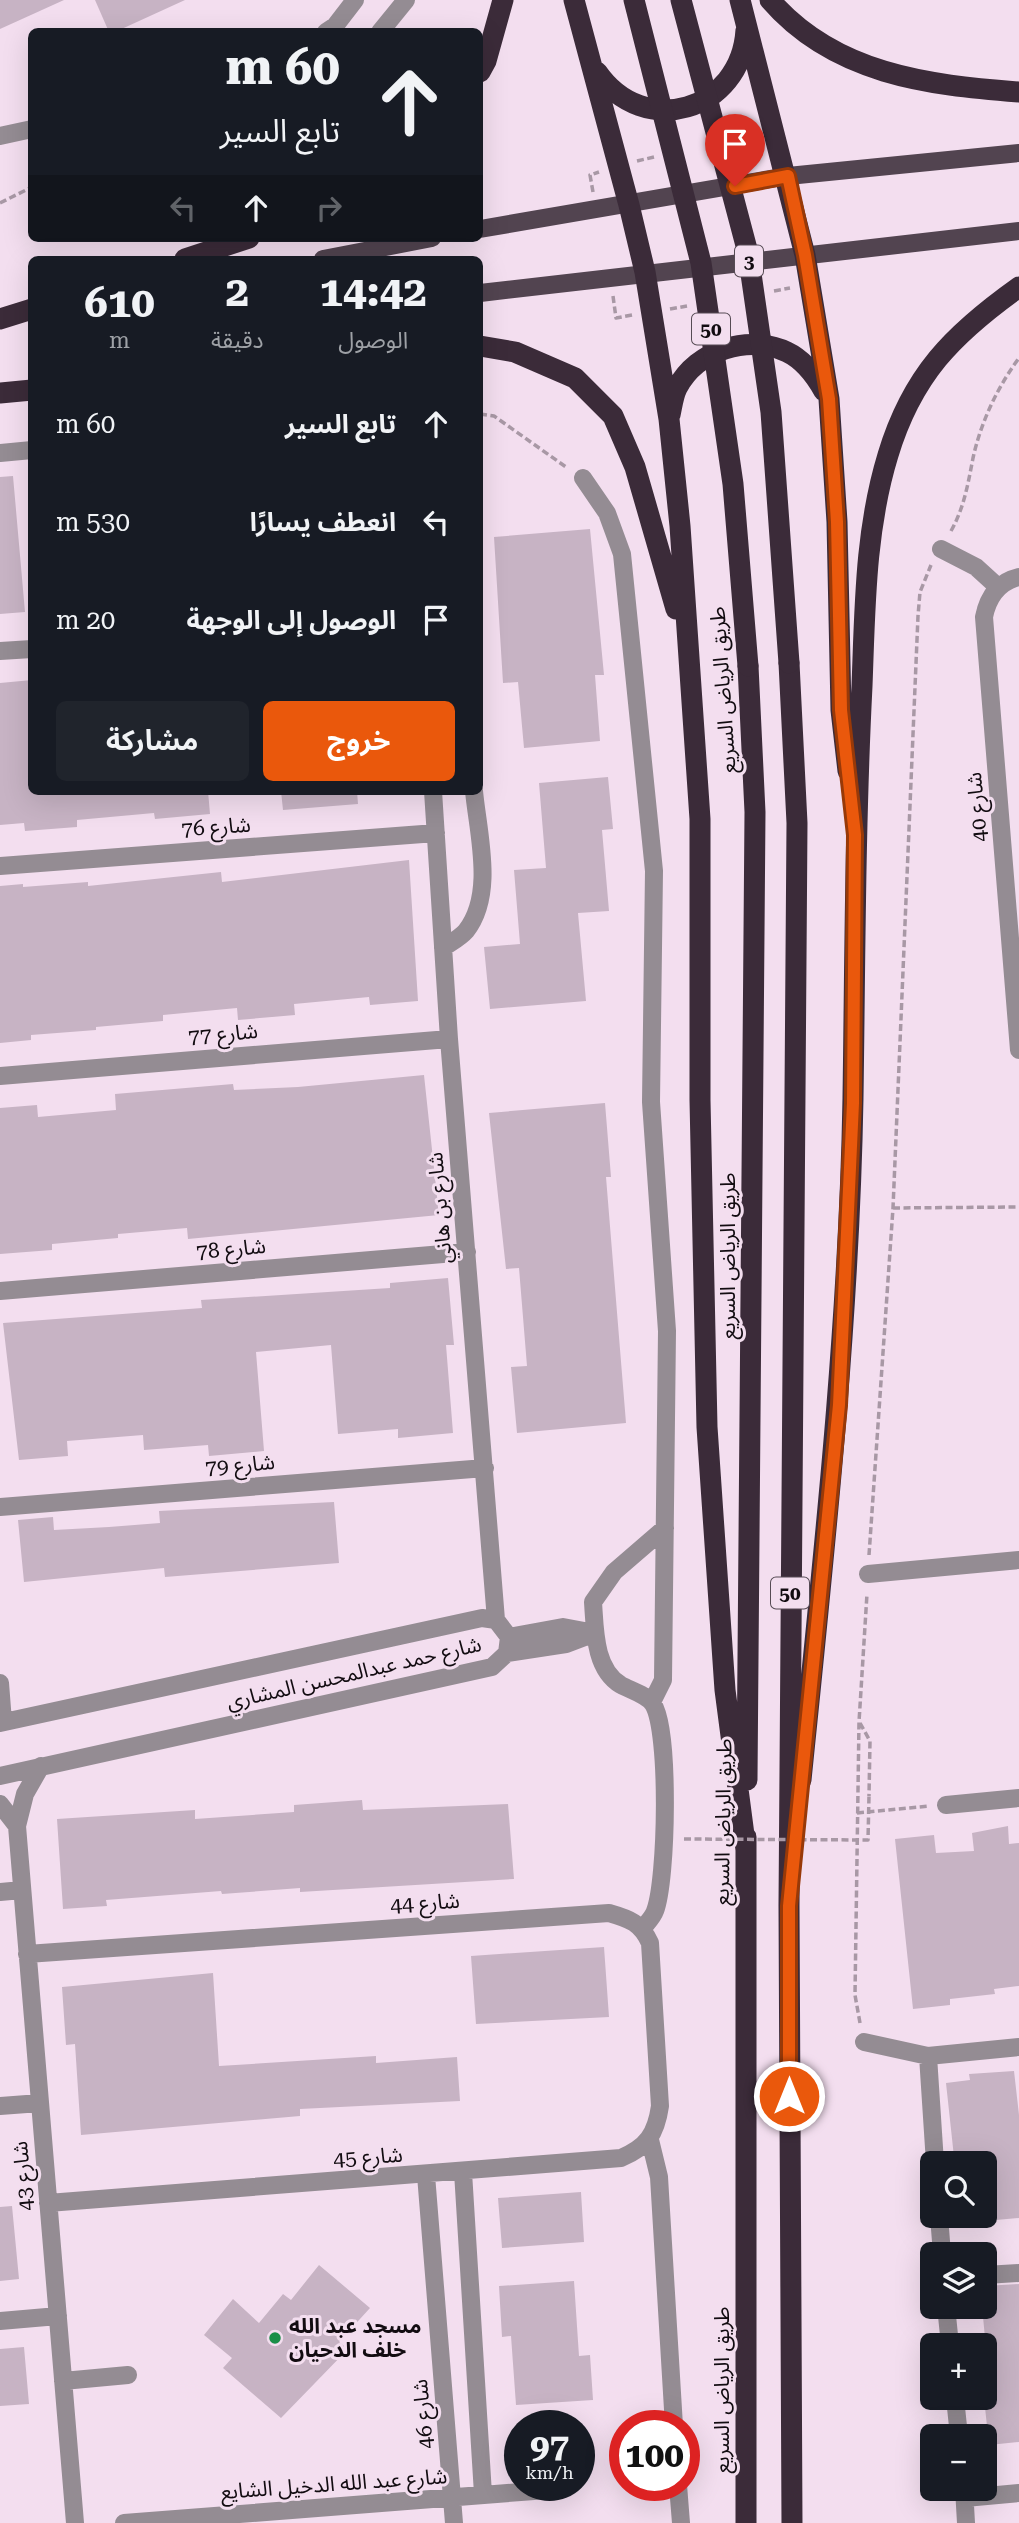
<!DOCTYPE html>
<html lang="ar">
<head>
<meta charset="utf-8">
<style>
  :root { --surface:#171b24; --page:#20242c; --text:#f1f3f6; --muted:#9ea1a6; --accent:#ea580c }
  body { margin:0; font-family:"Roboto Serif","Noto Sans Arabic",serif; background:var(--page); color:var(--text); direction:rtl; height:100vh; display:flex; flex-direction:column; font-size:26px; white-space:nowrap }
  * { box-sizing:border-box; margin:0 }
  p { font-size:23px; color:var(--muted) }
  .icon { flex:none; width:38px; height:38px; fill:none; stroke:currentColor; stroke-width:2; stroke-linecap:round; stroke-linejoin:round }
  .map { position:relative; flex:1; overflow:hidden; direction:ltr }
  .details { position:absolute; left:28px; top:256px; width:455px; height:539px; display:flex; flex-direction:column; background:var(--surface); border-radius:10px; box-shadow:0 7px 28px #0002; direction:rtl }
  .details>* { flex:none }
  .top-card { position:absolute; left:28px; top:28px; width:455px; height:214px; border-radius:10px; box-shadow:0 7px 28px #0002; direction:rtl; background:#171b24; color:var(--text); overflow:hidden }
  .buttons { position:absolute; left:920px; top:2151px; display:grid; gap:14px }
  .buttons a { display:grid; place-items:center; width:77px; height:77px; border-radius:10px; background:var(--surface); box-shadow:0 7px 28px #0002; font-size:35px }
  .speed { position:absolute; left:504px; top:2410px; display:flex; gap:14px; font-size:35px; font-weight:700; text-align:center }
  .speed>* { display:grid; place-content:center; width:91px; height:91px; border-radius:50%; background:var(--surface); box-shadow:0 7px 28px #0002; line-height:1 }
  .speed small { font-size:18px; font-weight:400 }
  .speed .limit { border:10px solid #d22; background:#fff; color:#111 }
  .pin { position:absolute; display:grid; place-items:center; width:60px; height:60px; color:#fff; margin:-72px -30px; border-radius:50% 50% 50% 0; rotate:-45deg; box-shadow:0 0 7px #0007 }
  .pin .icon { rotate:45deg }
  .me { position:absolute; width:77px; margin:-38px; rotate:0deg; stroke-linejoin:round; filter:drop-shadow(0 0 5px #0008) }
  .turn { display:flex; align-items:center; gap:24px; height:147px; padding:0 28px; font-size:32px }
  .turn .icon { width:91px; height:91px; stroke-width:2.5 }
  .turn b { display:block; font-size:49px; line-height:60px }
  .lanes { display:flex; align-items:center; height:66px; padding:0 28px; background:#0003; justify-content:center; gap:35px; direction:ltr }
  .lanes .off { opacity:.35 }
  .eta { display:flex; justify-content:space-evenly; align-items:center; height:119px; text-align:center }
  .eta b { font-size:42px; font-weight:700; line-height:49px }
  .cta { display:flex; gap:14px; margin-top:auto; padding:14px 28px }
  .cta a { flex:1; height:80px; border-radius:10px; background:var(--accent); color:#fff; font-size:28px; font-weight:700; line-height:80px; text-align:center }
  .cta a+a { background:var(--page); color:var(--text) }
  ul { padding:0; list-style:none }
  li { display:flex; align-items:center; gap:21px; height:98px; padding:0 28px }
  li div { flex:1 }
  li b { display:block; font-size:26px }
  li em { font-style:normal }
  .map>svg:first-child { display:block }
  .building { fill:#c7b3c4 }
  .lines { fill:none; stroke-linecap:round; stroke-linejoin:round }
  .path { stroke:#a898a5; stroke-width:3.5; stroke-dasharray:7 3.5; stroke-linecap:butt }
  .minor { stroke:#948c93; stroke-width:18 }
  .major { stroke:#524450; stroke-width:18 }
  .highway { stroke:#3b2b39; stroke-width:21 }
  .path-bridge { stroke:#a898a5; stroke-width:3.5; stroke-dasharray:7 3.5; stroke-linecap:butt }
  .highway-bridge { stroke:#3b2b39; stroke-width:21 }
  .route-casing { stroke:#983908; stroke-width:18 }
  .route { stroke:#ea580c; stroke-width:12 }
  .poi-dot { fill:#1a8e48; stroke:#f3deef; stroke-width:2.5 }
  .labels { text-anchor:middle; stroke-width:6; stroke-linejoin:round; paint-order:stroke }
  .shield { fill:#f3deef; stroke:#564b54; stroke-width:2 }
  .shield-label { font-size:19px; font-weight:bold; fill:#120c11 }
  .street-label { font-size:21px; fill:#120c11; stroke:#f3deef }
  .poi-label { font-size:21px; font-weight:bold; fill:#120c11; stroke:#f3deef; text-anchor:start }
</style>
</head>
<body>
<div class="map">
<svg width="1019" height="2523" viewBox="0 0 1019 2523">
  <rect width="100%" height="100%" fill="#f3deef"/>
  <!-- building -->
  <path class="building" d="M0 0H64L0 29Z
    M95 0H185L115 32H109Z
    M13 476 25 612 0 614V477Z
    M590 529 604 675H595L600 741 524 748 518 682 503 683 494 537Z
    M32 680V791H208L210 814 155 819 154 813 77 820V827L25 831 24 823 0 825V683Z
    M608 777 613 829 602 830 609 911 578 913 586 1001 490 1009 484 947 520 944 514 870 546 868 539 783Z
    M281 791H357L358 804 283 810Z
    M409 860 418 1001 370 1005 369 997 294 1004 295 1015 238 1020 237 1008 163 1015V1021L96 1027V1030L31 1035V1040L0 1043V886L23 884V887L88 882V886L221 872 222 882Z
    M424 1075 439 1215 188 1239 187 1228 118 1234V1238L52 1244V1250L0 1254V1108L37 1105 38 1117 116 1110 115 1094 233 1084 234 1090 298 1087Z
    M605 1103 611 1177H606L626 1423 517 1433 511 1367 527 1366 519 1268 506 1269 489 1113Z
    M448 1278 454 1345H446L453 1433 398 1438V1429L338 1434 331 1345 256 1352 264 1451 209 1456 208 1445 144 1450 143 1435 67 1441 68 1456 19 1460 3 1323 202 1308 201 1300 390 1288V1283Z
    M334 1502 339 1563 165 1577 164 1568 24 1582 18 1520 53 1517 54 1530 109 1527 160 1523 159 1511Z
    M362 1800 363 1810 508 1804 514 1879 300 1892V1888L222 1894 221 1891 106 1900 107 1906 63 1909 57 1819 195 1810V1819L294 1812V1805Z
    M1008 1826 1009 1844 1019 1843V1986L994 1989 995 1994 950 1999V2005L913 2009 895 1839 934 1835 936 1853 974 1851 972 1833Z
    M604 1947 609 2017 476 2024 471 1956Z
    M213 1973 219 2066 376 2056V2063L457 2057 460 2101 300 2109V2116L81 2135 75 2044 66 2045 62 1987Z
    M1014 2071 1019 2115V2218L985 2221V2153L954 2157 946 2083 970 2080 969 2074Z
    M581 2192 584 2242 502 2248 498 2198Z
    M12 2206 19 2279 0 2281V2207Z
    M319 2265 370 2308 339 2342 348 2349 281 2418 223 2368 232 2358 204 2335 233 2299 259 2323 283 2294 291 2300Z
    M574 2281 579 2356 590 2355 593 2400 516 2405 511 2336 502 2337 499 2286Z
    M1019 2284V2442L989 2445 984 2398 985 2370H988L982 2306H985V2286Z
    M24 2347 29 2404 0 2406V2349Z"/>
  <g class="lines">
    <!-- path -->
    <path class="path" d="M637 161 654 157
      M593 192 590 175 599 172
      M0 203 32 187
      M774 291 790 288
      M613 296 616 318 632 315
      M670 309 687 306
      M480 414 494 416 566 467
      M951 531C964 508 968 484 973 458 981 422 997 388 1019 358
      M893 1208 1019 1207
      M869 1555 893 1208 918 616 920 592 931 565
      M860 1723 870 1741 869 1796
      M857 1813 930 1806
      M860 2023 855 1995 859 1722 867 1594"/>
    <!-- minor -->
    <path class="minor" d="M326 32 335 26 355 0
      M380 32 406 0
      M0 136 32 129
      M0 453 32 450
      M583 478 607 513 622 554 654 871 651 1102 667 1331 663 1680 652 1702
      M941 549 976 567 998 587
      M1019 577C998 582 988 597 984 617L1019 1050
      M0 651 32 649
      M433 791 449 1039 496 1620
      M0 866 436 833
      M443 948C450 943 460 938 466 931 495 894 478 834 474 791
      M0 1076 449 1039
      M0 1291 467 1252
      M0 1507 485 1468
      M868 1574 1019 1560
      M509 1637 563 1627 595 1633
      M507 1653 566 1644 595 1633
      M0 1683 3 1722
      M0 1723 482 1618 496 1620 509 1637 507 1653 492 1667 0 1776
      M41 1766 25 1794 17 1826 75 2523
      M0 1804 17 1826
      M946 1805 1019 1798
      M0 1892 22 1890
      M643 1928C647 1923 653 1917 655 1911 667 1880 670 1731 653 1704 647 1695 630 1690 621 1685 594 1669 595 1629 593 1602L614 1572 665 1528
      M27 1954 609 1913C630 1919 641 1923 650 1943L660 2106C656 2134 647 2147 621 2158L48 2203
      M864 2042 928 2056 1019 2047
      M928 2056 935 2163
      M0 2106 40 2103
      M650 2140 659 2177 674 2426
      M463 2172 483 2494
      M426 2175 454 2523
      M939 2216 942 2254
      M985 2275 1019 2273
      M946 2306 950 2345
      M0 2321 58 2316
      M63 2381 128 2375
      M955 2398 959 2436
      M678 2485 681 2523
      M964 2488 966 2523
      M965 2498 1019 2493
      M124 2523 547 2490"/>
    <!-- major -->
    <path class="major" d="M480 229 788 176 1019 153
      M323 259 432 238
      M480 293 1019 231"/>
    <!-- highway -->
    <path class="highway" d="M574 0 629 205 645 272 669 419 680 526 700 819V1100L707 1427 725 1690 746 1850
      M740 0 805 255 829 399 837 522 841 710 848 771
      M770 0C834 74 927 85 1019 92
      M480 72 486 61 503 0
      M597 72C644 140 741 111 746 30
      M185 259 249 238
      M0 319 32 309
      M480 346 515 352 575 378 613 416 635 467 676 609
      M0 393 32 390
      M670 415C672 406 673 396 677 388 697 350 748 334 787 352 804 360 815 375 824 391
      M789 663 797 823 789 1906 792 2523
      M747 1780 755 812 748 666
      M801 1780C824 1553 849 1326 853 1098 855 960 855 823 862 686 865 608 865 530 888 455 912 375 953 334 1019 287
      M746 2523V1837"/>
    <!-- path-bridge -->
    <path class="path-bridge" d="M684 1839 868 1840 869 1796"/>
    <!-- highway-bridge -->
    <path class="highway-bridge" d="M634 0 701 263 733 484 748 666
      M681 0 748 253 771 412 789 663"/>
  </g>
  <g class="lines">
    <!-- route casing -->
    <g class="route-casing">
      <path id="route" d="M735 186 788 176 805 255 829 399 837 522 841 710 855 835 853 1103 839 1405 789 1906V2096"/>
    </g>
    <!-- route -->
    <use href="#route" class="route"/>
  </g>
  <!-- markers -->
  <circle class="poi-dot" cx="275" cy="2338" r="7"/>
  <g class="labels">
    <!-- shield labels -->
    <g class="shield">
      <rect x="735" y="245.5" width="28" height="31" rx="5"/>
      <rect x="692" y="313.5" width="38" height="31" rx="5"/>
      <rect x="771" y="1577.5" width="38" height="31" rx="5"/>
    </g>
    <g class="shield-label">
      <text x="749" y="268">3</text>
      <text x="711" y="336">50</text>
      <text x="790" y="1600">50</text>
    </g>
    <!-- street labels -->
    <g class="street-label">
      <text transform="translate(723 690) rotate(-94)" y="7">طريق الرياض السريع</text>
      <text transform="translate(977 807) rotate(-95)" y="7">شارع 40</text>
      <text transform="translate(216 827) rotate(-4)" y="7">شارع 76</text>
      <text transform="translate(223 1034) rotate(-5)" y="7">شارع 77</text>
      <text transform="translate(440 1208) rotate(-95)" y="7">شارع بن هاني</text>
      <text transform="translate(231 1249) rotate(-5)" y="7">شارع 78</text>
      <text transform="translate(728 1256) rotate(-90)" y="7">طريق الرياض السريع</text>
      <text transform="translate(240 1465) rotate(-5)" y="7">شارع 79</text>
      <text transform="translate(354 1673) rotate(-13)" y="7">شارع حمد عبدالمحسن المشاري</text>
      <text transform="translate(723 1822) rotate(-89)" y="7">طريق الرياض السريع</text>
      <text transform="translate(425 1903) rotate(-4)" y="7">شارع 44</text>
      <text transform="translate(368 2157) rotate(-4)" y="7">شارع 45</text>
      <text transform="translate(23 2176) rotate(-95)" y="7">شارع 43</text>
      <text transform="translate(722 2390) rotate(-90)" y="7">طريق الرياض السريع</text>
      <text transform="translate(423 2414) rotate(-95)" y="7">شارع 46</text>
      <text transform="translate(334 2484) rotate(-4)" y="7">شارع عبد الله الدخيل الشايع</text>
    </g>
    <!-- poi labels -->
    <g class="poi-label">
      <text x="289" y="2333">مسجد عبد الله<tspan x="289" dy="24">خلف الدحيان</tspan></text>
    </g>
  </g>
</svg>
<div class="buttons">
<a><svg class="icon" aria-label="search" viewBox="0 0 24 24"><circle cx="10" cy="10" r="6"/><path d="M15 15l6 6"/></svg></a>
<a><svg class="icon" aria-label="layers" viewBox="0 0 24 24"><path d="M12 4l9 5-9 5-9-5zM3 14l9 5 9-5"/></svg></a>
<a>+</a>
<a>−</a>
</div>
<div class="speed"><div>97<small>km/h</small></div><div class="limit">100</div></div>
<div class="pin" style="left:735px;top:186px;background:#d93025"><svg class="icon" aria-label="arrive" viewBox="0 0 24 24"><path d="M6 21V4h12l-3 4 3 4H6"/></svg></div>
<svg class="me" style="left:789px;top:2096px" viewBox="-20 -20 40 40"><circle r="17" fill="#ea580c" stroke="#fff" stroke-width="3"/><path d="M0-11L8 9 0 5-8 9z" fill="#fff"/></svg>
<div class="top-card">
<div class="turn"><svg class="icon" aria-label="ahead" viewBox="0 0 24 24"><path d="M12 20V5M6 11l6-6 6 6"/></svg><div><b>60 m</b>تابع السير</div></div>
<div class="lanes"><svg class="icon off" aria-label="left" viewBox="0 0 24 24"><path d="M17 20v-9H6M10 6l-5 5 5 5"/></svg><svg class="icon" aria-label="ahead" viewBox="0 0 24 24"><path d="M12 20V5M6 11l6-6 6 6"/></svg><svg class="icon off" aria-label="right" viewBox="0 0 24 24"><path d="M7 20v-9h11M14 6l5 5-5 5"/></svg></div>
</div>
<section class="details">
<div class="eta">
<div><b>14:42</b><p>الوصول</p></div>
<div><b>2</b><p>دقيقة</p></div>
<div><b>610</b><p>m</p></div>
</div>
<ul>
<li><svg class="icon" aria-label="ahead" viewBox="0 0 24 24"><path d="M12 20V5M6 11l6-6 6 6"/></svg><div><b>تابع السير</b></div><em>60 m</em></li>
<li><svg class="icon" aria-label="left" viewBox="0 0 24 24"><path d="M17 20v-9H6M10 6l-5 5 5 5"/></svg><div><b>انعطف يسارًا</b></div><em>530 m</em></li>
<li><svg class="icon" aria-label="arrive" viewBox="0 0 24 24"><path d="M6 21V4h12l-3 4 3 4H6"/></svg><div><b>الوصول إلى الوجهة</b></div><em>20 m</em></li>
</ul>
<div class="cta"><a>خروج</a><a>مشاركة</a></div>
</section>
</div>
</body>
</html>
